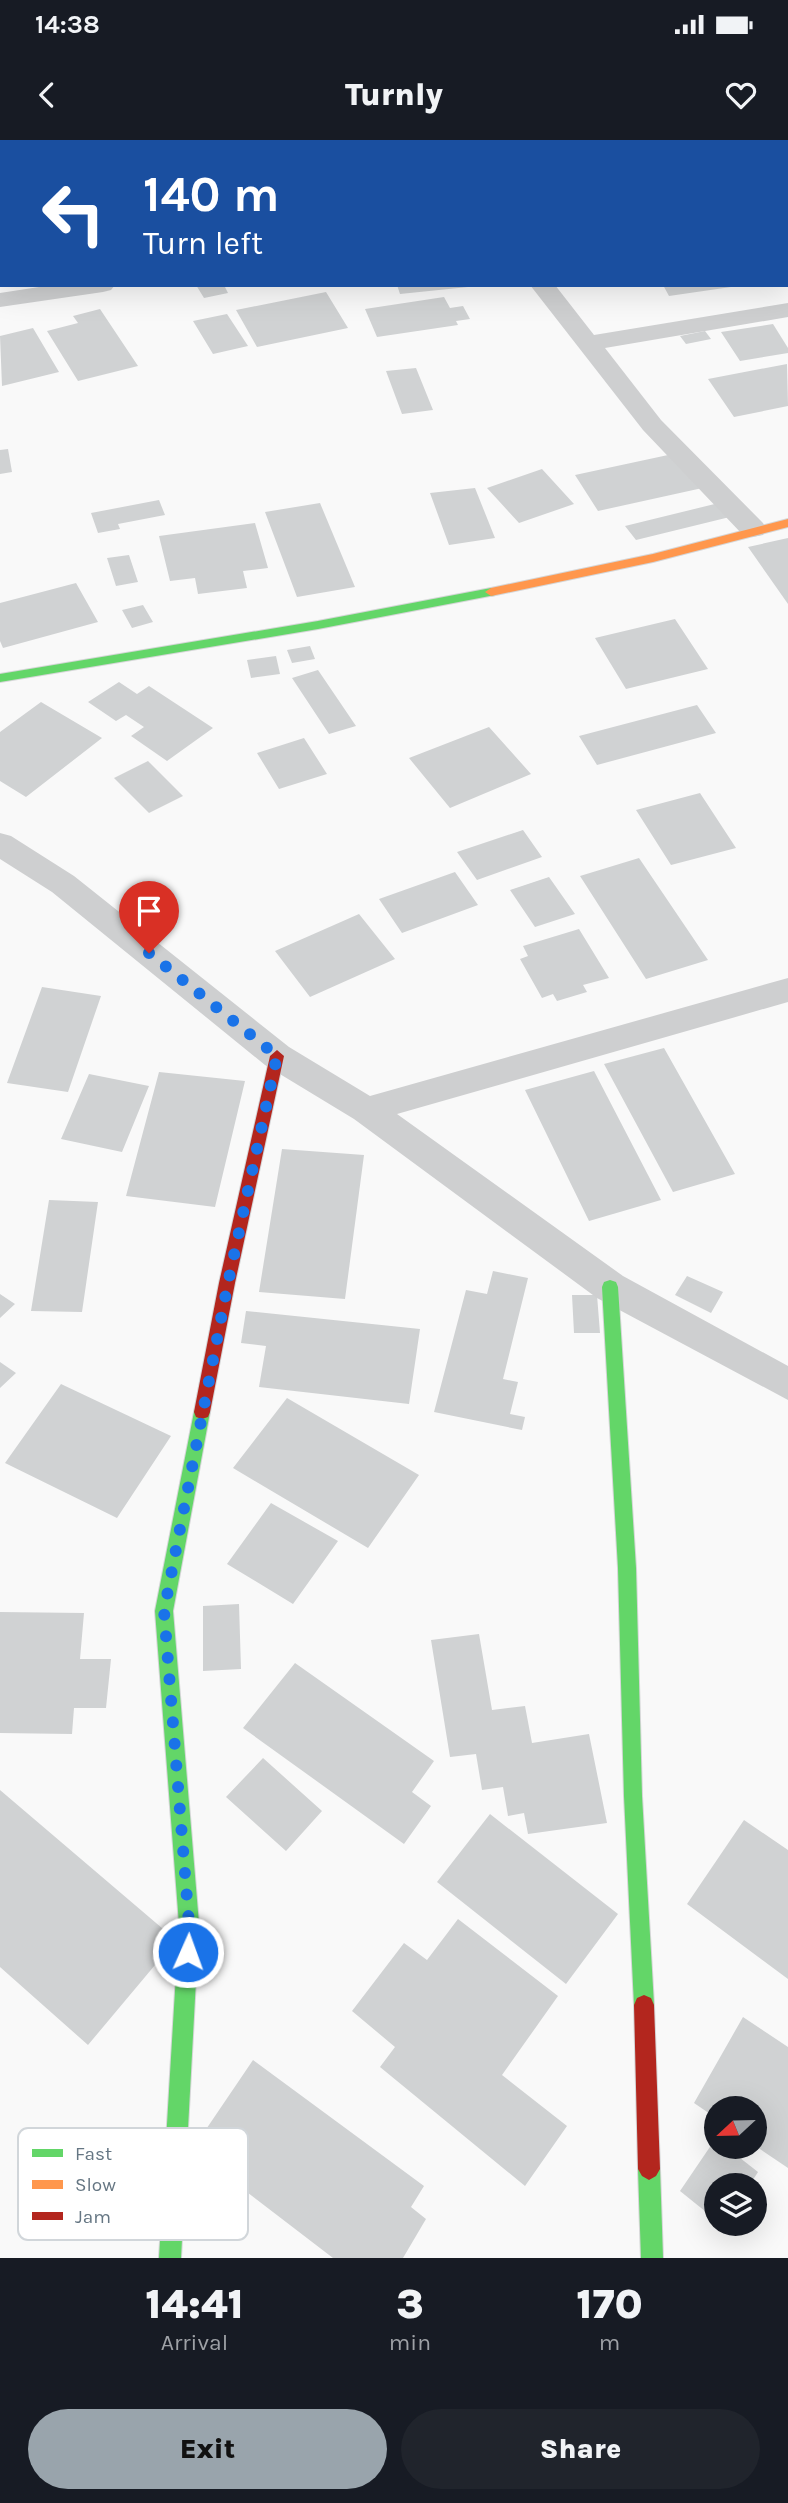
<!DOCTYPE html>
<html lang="en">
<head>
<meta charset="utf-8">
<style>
  :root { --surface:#171b24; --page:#20242c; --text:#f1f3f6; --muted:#9ea1a6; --accent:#99a4ac }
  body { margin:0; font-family:Karla,sans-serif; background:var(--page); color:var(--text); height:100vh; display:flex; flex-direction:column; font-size:26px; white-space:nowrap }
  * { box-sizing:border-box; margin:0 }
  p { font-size:23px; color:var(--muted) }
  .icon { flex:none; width:38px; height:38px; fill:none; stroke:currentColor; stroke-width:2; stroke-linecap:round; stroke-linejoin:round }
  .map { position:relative; height:2118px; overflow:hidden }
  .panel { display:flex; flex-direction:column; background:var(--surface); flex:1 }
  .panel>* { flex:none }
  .guide { position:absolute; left:0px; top:0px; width:789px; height:147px; box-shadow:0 7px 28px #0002; background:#1a4fa0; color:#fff; overflow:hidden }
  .needle { width:46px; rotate:248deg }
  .controls { position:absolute; left:704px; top:1956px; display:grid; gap:14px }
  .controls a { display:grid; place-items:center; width:63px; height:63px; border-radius:50%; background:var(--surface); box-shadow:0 7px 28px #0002; font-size:35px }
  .pin { position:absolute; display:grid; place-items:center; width:60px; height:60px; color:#fff; margin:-72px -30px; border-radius:50% 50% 50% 0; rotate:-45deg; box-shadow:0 0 7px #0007 }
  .pin .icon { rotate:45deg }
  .me { position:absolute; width:77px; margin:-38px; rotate:2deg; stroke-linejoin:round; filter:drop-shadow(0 0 5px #0008) }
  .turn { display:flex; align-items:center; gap:24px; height:147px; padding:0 28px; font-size:32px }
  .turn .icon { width:91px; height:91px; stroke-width:2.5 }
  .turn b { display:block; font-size:49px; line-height:60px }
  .eta { display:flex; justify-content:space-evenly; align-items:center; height:119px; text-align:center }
  .eta b { font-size:42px; font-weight:800; line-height:49px }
  .primary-button { display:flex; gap:14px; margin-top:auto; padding:14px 28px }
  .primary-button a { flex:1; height:80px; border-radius:42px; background:var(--accent); color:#111; font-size:28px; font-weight:800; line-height:80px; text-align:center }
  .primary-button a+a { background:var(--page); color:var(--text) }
  .status { display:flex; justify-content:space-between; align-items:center; height:49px; padding:0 35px; background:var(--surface); direction:ltr }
  .status svg { height:19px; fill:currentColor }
  header { display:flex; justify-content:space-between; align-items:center; height:91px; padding:0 28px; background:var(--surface); font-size:32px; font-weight:800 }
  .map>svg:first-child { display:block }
  .building { fill:#d0d2d3 }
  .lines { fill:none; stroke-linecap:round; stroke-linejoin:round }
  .fast-casing { stroke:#d5d6d7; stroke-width:2 }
  .slow-casing { stroke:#d5d6d7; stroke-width:2 }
  .jam-casing { stroke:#d5d6d7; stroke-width:2 }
  .street { fill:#cecfd0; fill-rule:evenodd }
  .fast { fill:#63d668; fill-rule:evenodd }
  .slow { fill:#ff974d; fill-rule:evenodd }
  .jam { fill:#b3261e; fill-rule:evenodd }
  .route { stroke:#1a73e8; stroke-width:12; stroke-dasharray:0 21.6 }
  .key { fill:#fff; stroke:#d1d6da; stroke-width:2 }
  .key-label { font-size:19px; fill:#657683 }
</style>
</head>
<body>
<div class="status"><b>14:38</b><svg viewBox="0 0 49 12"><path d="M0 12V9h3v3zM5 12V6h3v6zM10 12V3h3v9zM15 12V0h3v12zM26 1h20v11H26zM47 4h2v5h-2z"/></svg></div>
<header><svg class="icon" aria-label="back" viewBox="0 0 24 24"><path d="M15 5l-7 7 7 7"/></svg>Turnly<svg class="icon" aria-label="heart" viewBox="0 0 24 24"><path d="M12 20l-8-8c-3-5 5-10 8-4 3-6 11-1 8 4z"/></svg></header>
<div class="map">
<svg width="788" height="2118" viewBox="0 0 788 2118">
  <rect width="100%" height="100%" fill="#f9f9f9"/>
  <!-- building -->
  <path class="building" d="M196 145H224L228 153 204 158Z
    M397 145H468V147L400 154Z
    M663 145H731V147L669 156Z
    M326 152 348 188 257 207 236 170Z
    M444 157 450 168 463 166 470 179 456 181 458 185 377 197 365 169Z
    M100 169 138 226 78 241 47 191 78 183 73 176Z
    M227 174 248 206 213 214 193 181Z
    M773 184 788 208V213L740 221 721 192Z
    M33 188 59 232 2 246 0 196Z
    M705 191 711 199 686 204 680 196Z
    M787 224 788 266 734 277 708 239Z
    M416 228 433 270 402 274 386 231Z
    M8 309 12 332 0 334V310Z
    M682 312 707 347 598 371 575 335Z
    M542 329 574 364 519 383 487 348Z
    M475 348 495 398 449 405 430 353Z
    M159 360 165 375 118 384 120 389 98 393 91 373Z
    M731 360 742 374 636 400 625 386Z
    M320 363 355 447 297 457 265 372Z
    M255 383 268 428 243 431 247 448 198 454 195 438 170 441 159 396Z
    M788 398V464L748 407Z
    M129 415 138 442 116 446 107 418Z
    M76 443 98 482 3 508 0 501V463Z
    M143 465 153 482 132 488 122 470Z
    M675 479 708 529 626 549 595 498Z
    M310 506 315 519 292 523 287 510Z
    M276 516 280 534 251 538 247 520Z
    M318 530 356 586 329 594 292 538Z
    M119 542 137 554 149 546 213 588 167 621 131 596 144 587 126 575 116 581 88 562Z
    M41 562 102 598 26 657 0 641V592Z
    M697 565 716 593 597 625 579 596Z
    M489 587 531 634 450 668 409 618Z
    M304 598 327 634 279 649 257 613Z
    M148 621 183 656 149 673 114 638Z
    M700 653 736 708 671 725 636 670Z
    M523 690 542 717 477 740 457 712Z
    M639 718 708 820 646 839 580 736Z
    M455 732 478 765 402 793 379 759Z
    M549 737 575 774 535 787 510 750Z
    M359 774 395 819 310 857 275 811Z
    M579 789 609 838 583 845 587 852 557 861 553 854 542 858 520 819 528 816 523 806Z
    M42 847 101 856 68 952 7 943Z
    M664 908 735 1034 673 1052 604 924Z
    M594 931 661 1060 589 1081 525 950Z
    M159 932 245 941 215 1067 126 1056Z
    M89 934 149 946 122 1012 61 999Z
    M282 1009 364 1015 345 1159 259 1152Z
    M49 1060 98 1062 82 1172 31 1171Z
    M493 1131 528 1138 503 1239 518 1242 510 1274 525 1277 522 1290 434 1272 466 1150 487 1154Z
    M687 1136 723 1152 711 1173 675 1155Z
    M0 1154 15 1164 0 1178Z
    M572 1155H597L600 1193H574Z
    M246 1171 420 1189 409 1264 259 1247 266 1206 241 1203Z
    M0 1222 16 1233 0 1248Z
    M61 1244 171 1296 117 1378 5 1323Z
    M287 1258 419 1335 368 1408 233 1328Z
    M271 1363 338 1401 293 1464 227 1424Z
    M239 1464 241 1529 203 1531V1466Z
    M0 1472 84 1473 80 1519H111L106 1568H74L72 1594 0 1593Z
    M479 1494 492 1570 525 1566 532 1603 589 1594 607 1683 528 1694 524 1673 508 1676 503 1647 482 1650 476 1614 450 1617 431 1500Z
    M295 1523 434 1621 412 1652 431 1666 404 1704 243 1588Z
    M263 1618 322 1671 286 1711 226 1657Z
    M0 1650 176 1800 88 1905 0 1827Z
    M490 1674 618 1774 566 1844 437 1742Z
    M744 1680 788 1710V1839L687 1764Z
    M458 1779 558 1856 502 1935 567 1986 525 2046 380 1927 395 1907 352 1871 404 1803 427 1820Z
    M743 1877 788 1907V2028L754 2005V1969H716V1978L694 1963Z
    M253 1920 424 2046 411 2067 426 2079 403 2118H333L192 2010Z
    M716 1998V2007H726L758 2032 749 2046H716V2080L680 2051Z"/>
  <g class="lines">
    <!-- fast casing -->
    <g class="fast-casing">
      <path id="fast" d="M491 448 495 449V455L318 489 0 542V534L318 481Z
        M610 1140 616 1142 618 1147 636 1428 642 1656 654 1865 651 1872 644 1875 637 1872 634 1865 624 1656 618 1428 602 1147 604 1142Z
        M202 1265 208 1267 210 1272 173 1471 199 1784 181 2118H159L179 1784 155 1471 194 1272 196 1267Z
        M649 2018 656 2022 660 2029 663 2118H641L638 2029 642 2022Z"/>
    </g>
    <!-- slow casing -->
    <g class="slow-casing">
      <path id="slow" d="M788 379V387L653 422 491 456 485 452 491 448 653 414Z"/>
    </g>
    <!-- jam casing -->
    <g class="jam-casing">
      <path id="jam" d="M277 910 284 916 235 1143 210 1272 208 1277 202 1279 196 1277 194 1272 219 1143 270 916Z
        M644 1855 651 1858 654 1865 660 2029 656 2036 649 2040 642 2036 638 2029 634 1865 637 1858Z"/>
    </g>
    <!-- street -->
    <path class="street" d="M417 0H440L441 2H418Z
      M52 145H115L111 150 103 152 0 167V153Z
      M530 145H555L594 195 788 163V177L605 208 661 280 763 383 766 389 763 395 753 397 743 395 643 290Z
      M0 693 11 696 74 736 289 907 370 956 788 838V862L397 974 623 1136 788 1226V1260L597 1158 354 979 265 925 52 752 0 719Z"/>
    <!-- fast -->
    <use href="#fast" class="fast"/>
    <!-- slow -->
    <use href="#slow" class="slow"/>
    <!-- jam -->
    <use href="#jam" class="jam"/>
  </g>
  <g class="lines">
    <!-- route -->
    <path class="route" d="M149 813 277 916 228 1143 164 1471 189 1784 188 1812"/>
  </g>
  <!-- legend -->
  <rect x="18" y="1988" width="230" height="112" rx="10" class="key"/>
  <rect x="32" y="2009" width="31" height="8" fill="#63d668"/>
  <rect x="32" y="2040" width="31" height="9" fill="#ff974d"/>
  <rect x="32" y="2072" width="31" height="8" fill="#b3261e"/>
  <g class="key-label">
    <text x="75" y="2020">Fast</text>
    <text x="75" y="2051">Slow</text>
    <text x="75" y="2083">Jam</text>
  </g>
</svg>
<div class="controls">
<a><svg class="needle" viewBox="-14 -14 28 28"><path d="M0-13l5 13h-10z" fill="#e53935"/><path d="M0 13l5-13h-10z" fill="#9ea1a6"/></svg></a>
<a><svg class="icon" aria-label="layers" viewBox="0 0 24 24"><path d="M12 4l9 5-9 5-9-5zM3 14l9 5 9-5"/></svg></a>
</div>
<div class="pin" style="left:149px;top:813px;background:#d93025"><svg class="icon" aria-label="arrive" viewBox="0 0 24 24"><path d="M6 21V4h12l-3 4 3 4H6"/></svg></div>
<svg class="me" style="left:188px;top:1812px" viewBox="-20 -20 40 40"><circle r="17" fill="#1a73e8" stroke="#fff" stroke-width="3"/><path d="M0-11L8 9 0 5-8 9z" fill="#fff"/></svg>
<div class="guide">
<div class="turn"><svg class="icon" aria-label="left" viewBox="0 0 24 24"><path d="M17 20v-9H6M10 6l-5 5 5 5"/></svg><div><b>140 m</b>Turn left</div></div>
</div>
</div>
<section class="panel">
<div class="eta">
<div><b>14:41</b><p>Arrival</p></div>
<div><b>3</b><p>min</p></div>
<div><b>170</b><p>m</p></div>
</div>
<div class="primary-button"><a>Exit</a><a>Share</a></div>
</section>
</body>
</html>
